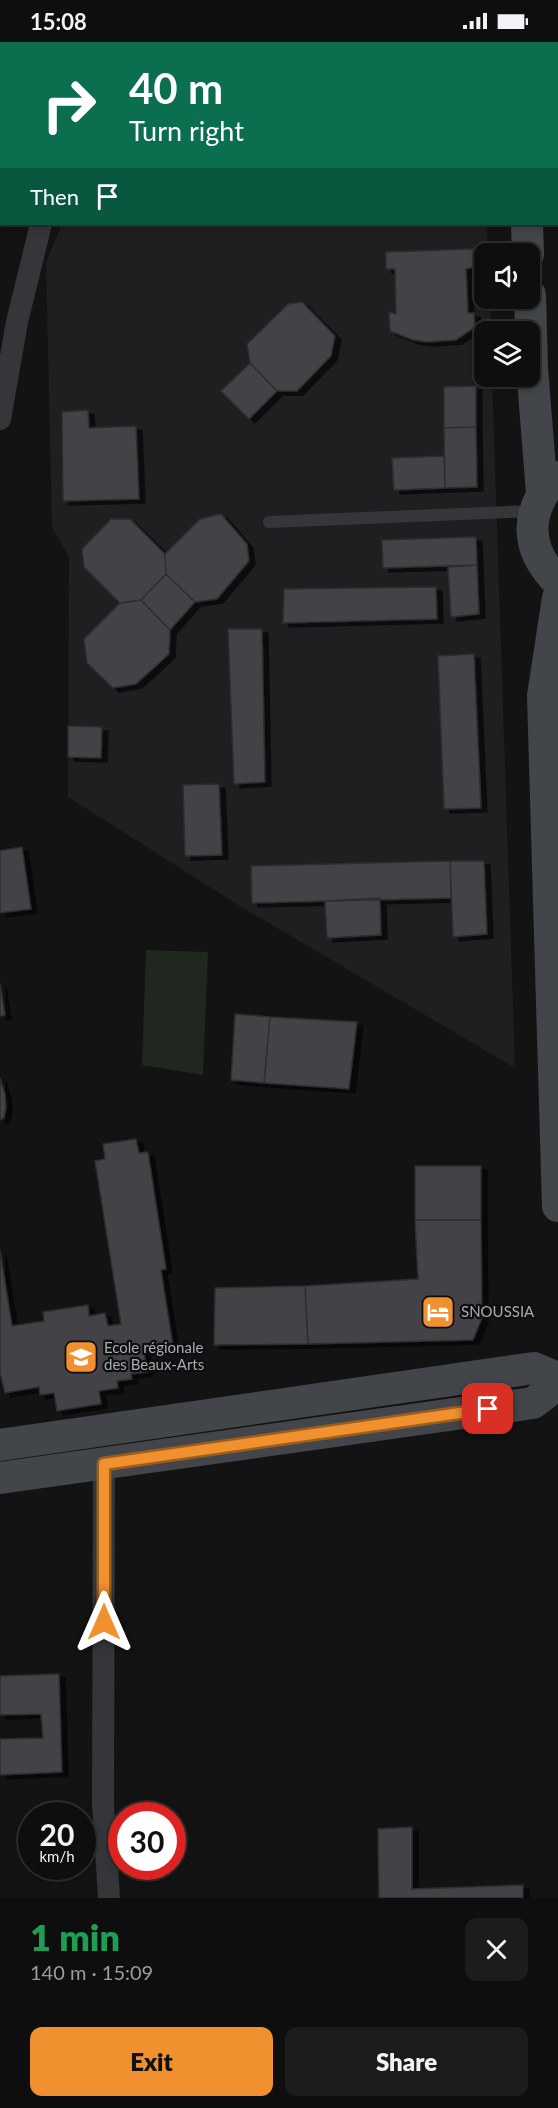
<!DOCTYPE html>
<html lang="en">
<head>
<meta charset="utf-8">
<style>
  :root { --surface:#0e0e0f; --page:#1c1c1d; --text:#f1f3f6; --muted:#9b9c9e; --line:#2e2e2f; --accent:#f0902f }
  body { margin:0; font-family:Lato,sans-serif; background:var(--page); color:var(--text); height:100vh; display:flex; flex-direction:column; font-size:22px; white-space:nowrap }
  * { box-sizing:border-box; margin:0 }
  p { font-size:20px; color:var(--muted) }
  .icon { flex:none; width:33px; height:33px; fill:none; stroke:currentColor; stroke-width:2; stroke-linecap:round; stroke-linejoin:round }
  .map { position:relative; height:1856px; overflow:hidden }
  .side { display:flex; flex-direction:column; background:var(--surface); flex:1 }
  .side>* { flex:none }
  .guide { position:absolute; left:0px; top:0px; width:558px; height:183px; box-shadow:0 3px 9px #0003,0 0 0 2px var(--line); background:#0b6e4f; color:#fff; overflow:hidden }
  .controls { position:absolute; left:474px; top:201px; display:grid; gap:12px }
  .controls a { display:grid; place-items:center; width:66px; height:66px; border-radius:12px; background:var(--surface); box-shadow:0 3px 9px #0003,0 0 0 2px var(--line); font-size:30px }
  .speed { position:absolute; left:18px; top:1760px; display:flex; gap:12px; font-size:30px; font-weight:700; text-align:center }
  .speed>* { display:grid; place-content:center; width:78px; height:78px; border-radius:50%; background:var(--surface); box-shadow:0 3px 9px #0003,0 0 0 2px var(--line); line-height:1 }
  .speed small { font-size:15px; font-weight:400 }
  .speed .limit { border:9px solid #d22; background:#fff; color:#111 }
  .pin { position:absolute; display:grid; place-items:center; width:51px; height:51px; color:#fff; margin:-26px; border-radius:12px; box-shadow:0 3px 9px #0006 }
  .me { position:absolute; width:66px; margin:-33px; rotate:0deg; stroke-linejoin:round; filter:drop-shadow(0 0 4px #0008) }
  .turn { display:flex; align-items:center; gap:21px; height:126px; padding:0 30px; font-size:27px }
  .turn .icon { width:78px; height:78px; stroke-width:2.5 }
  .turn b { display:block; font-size:42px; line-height:51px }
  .then { display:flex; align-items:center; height:57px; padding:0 30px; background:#0003; gap:12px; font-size:22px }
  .round { display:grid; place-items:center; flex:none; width:63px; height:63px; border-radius:12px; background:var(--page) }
  .overview { display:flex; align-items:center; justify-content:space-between; height:102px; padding:0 30px }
  h1 { font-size:36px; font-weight:800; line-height:45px; color:#1e9e55 }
  .cta { display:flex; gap:12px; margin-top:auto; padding:12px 30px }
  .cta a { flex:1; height:69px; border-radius:12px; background:var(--accent); color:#111; font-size:24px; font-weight:800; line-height:69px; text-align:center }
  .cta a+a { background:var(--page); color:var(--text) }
  .status { display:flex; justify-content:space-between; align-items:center; height:42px; padding:0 30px; background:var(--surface); direction:ltr }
  .status svg { height:16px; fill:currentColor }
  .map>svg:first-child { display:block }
  .built { fill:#1f1f21 }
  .green { fill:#1f271f }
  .building { fill:#424347; stroke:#2d2d30; stroke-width:1.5; filter:url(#shadow) }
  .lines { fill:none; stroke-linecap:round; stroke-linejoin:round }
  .lane { stroke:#343639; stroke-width:12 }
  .street { stroke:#343639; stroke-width:22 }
  .secondary { stroke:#424549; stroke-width:32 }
  .route-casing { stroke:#9c5e1f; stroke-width:15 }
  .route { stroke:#f0902f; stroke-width:10 }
  .labels { text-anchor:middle; stroke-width:4.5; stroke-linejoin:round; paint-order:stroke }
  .poi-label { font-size:15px; fill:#a4acb5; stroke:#0e0e0f; text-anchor:start }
</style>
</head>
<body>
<div class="status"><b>15:08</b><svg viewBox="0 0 49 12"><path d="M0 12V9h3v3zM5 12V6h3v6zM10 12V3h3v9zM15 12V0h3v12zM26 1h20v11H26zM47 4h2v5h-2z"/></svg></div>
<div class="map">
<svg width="558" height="1856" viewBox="0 0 558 1856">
  <defs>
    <filter id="shadow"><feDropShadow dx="6" dy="4" stdDeviation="0" flood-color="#0009"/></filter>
  </defs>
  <rect width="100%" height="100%" fill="#131314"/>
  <!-- built -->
  <path class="built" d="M62 182H487L488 211 484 212V256L490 257 491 289 484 290V334L492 335 515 1026 235 861 68 755 69 515 52 485 46 220Z"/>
  <!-- green -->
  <path class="green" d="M146 908 208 910 203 1033 142 1023Z"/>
  <!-- building -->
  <path class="building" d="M475 207 476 225 466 227 468 271H474L475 285 456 298 427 300 413 298 390 289 389 270 396 272 395 227H386V210Z
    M302 260 335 294 331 314 297 349H277L250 321 247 302 288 262Z
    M250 321 277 349 249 377 221 349Z
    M476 344V385L444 386V345Z
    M88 368 89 386 136 384 139 457 63 459 62 370Z
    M476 385 477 445 445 446 444 386Z
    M444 414 445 446 394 448 392 416Z
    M221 472 247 502 249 519 217 557 195 560 166 532 165 512 200 477Z
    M111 477H130L165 512 166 532 141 558 120 561 84 525 82 507Z
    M476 495 477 523 383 526 382 498Z
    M477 523 479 572 451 575 448 525Z
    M166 532 195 560 170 588 141 558Z
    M436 545 437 577 283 581 284 547Z
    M141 558 170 588 169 612 136 642 113 646 87 621 84 597 120 561Z
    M228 587H262L265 740 234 742Z
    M474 612 481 766 444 767 438 614Z
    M68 684 102 685 101 716 68 715Z
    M219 742 222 813 185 814 183 743Z
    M22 805 31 867 0 871V809Z
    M450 819H484L487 892 453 895Z
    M450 819 451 856 252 861 251 824Z
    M380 856 381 893 327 896 325 859Z
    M0 941 5 973 0 974Z
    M235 972 270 975 264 1041 231 1038Z
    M270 975 357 980 349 1047 264 1041Z
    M0 1036 5 1052 6 1065 4 1076 0 1078Z
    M136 1097 139 1111 148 1110 166 1227 161 1228 173 1304 144 1309 147 1330 131 1332 132 1337 117 1339 118 1346 99 1349 101 1362 57 1369 54 1351 40 1353 39 1345 5 1351 0 1331V1208L12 1284 44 1279 43 1270 88 1263 89 1274 105 1271 108 1284 121 1282 95 1119 105 1117 103 1102Z
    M415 1124H481V1178H415Z
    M415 1178H481L482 1276 473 1298 308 1302 305 1244 418 1237Z
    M305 1244 308 1302 214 1303 215 1246Z
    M59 1632 62 1730 0 1733V1697L43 1696 41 1672 0 1673V1634Z
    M412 1785V1847L523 1843V1856H379L378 1787Z"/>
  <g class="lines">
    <!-- lane -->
    <path class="lane" d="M269 480 533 469"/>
    <!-- street -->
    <path class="street" d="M68 0V2
      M245 2 253 0
      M470 2 480 0
      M0 80 2 79
      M0 122 2 121
      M0 377 17 280 41 182
      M104 1422 103 1761 109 1856"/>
    <!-- secondary -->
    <path class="secondary" d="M513 0V2
      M527 182 528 212
      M530 253 532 326 542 451
      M555 435C525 470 524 506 558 540
      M558 556 543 654 558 1164
      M0 1403 534 1326 558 1336
      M0 1436 533 1361 558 1342"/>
  </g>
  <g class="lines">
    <!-- route casing -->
    <g class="route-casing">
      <path id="route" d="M104 1580V1422L488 1367"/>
    </g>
    <!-- route -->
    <use href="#route" class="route"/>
  </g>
  <!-- icons -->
  <defs>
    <g id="hotel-square" transform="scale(1.725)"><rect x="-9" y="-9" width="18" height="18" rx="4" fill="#f0902f" stroke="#0e0e0f"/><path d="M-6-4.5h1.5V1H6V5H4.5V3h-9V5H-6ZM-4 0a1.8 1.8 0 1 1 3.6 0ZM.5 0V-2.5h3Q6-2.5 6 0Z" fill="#fff"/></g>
    <g id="school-square" transform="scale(1.725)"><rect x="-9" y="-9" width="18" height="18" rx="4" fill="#f0902f" stroke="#0e0e0f"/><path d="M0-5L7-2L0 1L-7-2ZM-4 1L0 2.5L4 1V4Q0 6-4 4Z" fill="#fff"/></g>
  </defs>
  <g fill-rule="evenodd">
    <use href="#hotel-square" x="438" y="1270"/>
    <use href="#school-square" x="81" y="1315"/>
  </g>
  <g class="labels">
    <!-- poi labels -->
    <g class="poi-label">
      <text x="461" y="1275">SNOUSSIA</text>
      <text x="104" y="1311">Ecole régionale<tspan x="104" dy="17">des Beaux-Arts</tspan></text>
    </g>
  </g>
</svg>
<div class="controls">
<a><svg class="icon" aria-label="sound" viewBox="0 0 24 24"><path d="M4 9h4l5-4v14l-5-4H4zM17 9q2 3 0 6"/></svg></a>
<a><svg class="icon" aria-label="layers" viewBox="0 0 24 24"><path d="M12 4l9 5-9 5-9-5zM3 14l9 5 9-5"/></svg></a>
</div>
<div class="speed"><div>20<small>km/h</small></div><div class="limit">30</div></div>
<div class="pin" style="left:488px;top:1367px;background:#d93025"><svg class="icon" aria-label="arrive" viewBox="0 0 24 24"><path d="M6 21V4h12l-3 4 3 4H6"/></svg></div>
<svg class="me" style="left:104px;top:1580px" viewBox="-20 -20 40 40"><path d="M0-17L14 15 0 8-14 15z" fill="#f0902f" stroke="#fff" stroke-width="4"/></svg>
<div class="guide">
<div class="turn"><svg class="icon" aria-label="right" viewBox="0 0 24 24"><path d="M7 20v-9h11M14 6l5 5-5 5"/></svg><div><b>40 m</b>Turn right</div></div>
<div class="then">Then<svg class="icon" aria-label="arrive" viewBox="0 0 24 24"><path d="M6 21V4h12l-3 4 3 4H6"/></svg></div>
</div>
</div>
<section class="side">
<div class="overview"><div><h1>1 min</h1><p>140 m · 15:09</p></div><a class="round"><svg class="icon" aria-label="close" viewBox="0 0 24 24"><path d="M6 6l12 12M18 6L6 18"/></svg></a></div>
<div class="cta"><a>Exit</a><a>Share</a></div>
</section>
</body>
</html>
